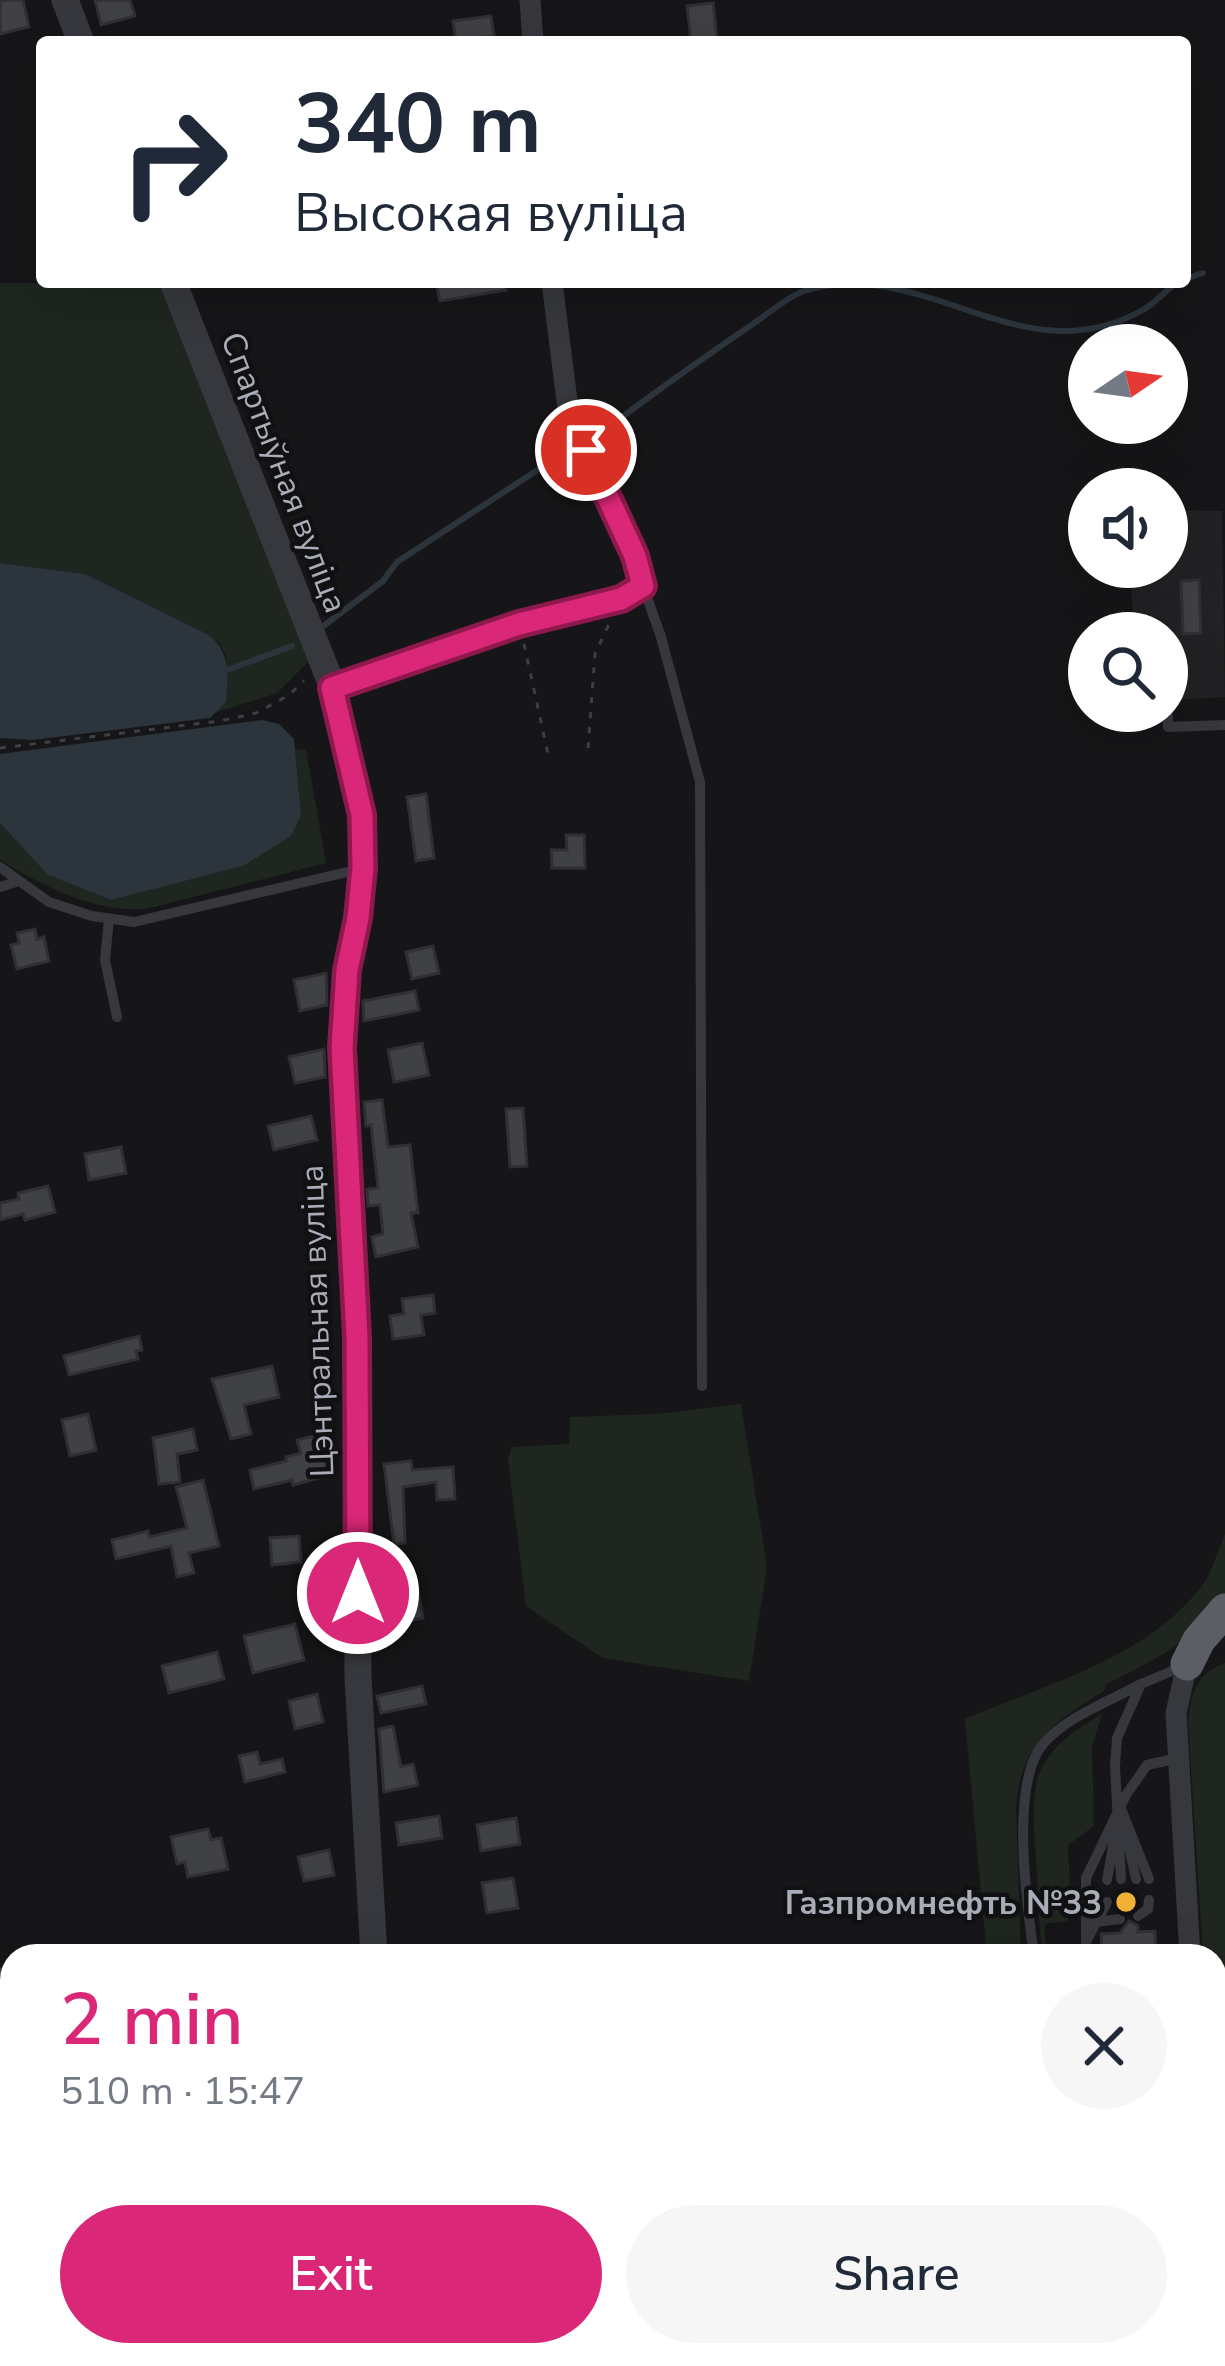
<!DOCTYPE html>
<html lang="en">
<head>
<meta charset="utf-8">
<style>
  :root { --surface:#fff; --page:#f6f6f7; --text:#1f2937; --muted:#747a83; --accent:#db2777 }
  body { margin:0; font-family:"Nunito Sans",sans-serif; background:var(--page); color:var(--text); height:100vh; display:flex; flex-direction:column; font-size:45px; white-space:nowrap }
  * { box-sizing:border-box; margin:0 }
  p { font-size:39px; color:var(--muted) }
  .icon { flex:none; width:66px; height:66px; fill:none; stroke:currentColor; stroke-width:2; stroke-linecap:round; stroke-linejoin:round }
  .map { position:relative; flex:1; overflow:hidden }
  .side { position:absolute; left:0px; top:1944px; width:1227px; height:423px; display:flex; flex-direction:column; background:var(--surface); border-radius:36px 36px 0 0; box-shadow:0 12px 48px #0002 }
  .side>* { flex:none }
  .top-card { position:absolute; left:36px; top:36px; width:1155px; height:252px; border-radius:12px; box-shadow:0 12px 48px #0002; background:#fff; color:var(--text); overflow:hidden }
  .needle { width:78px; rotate:77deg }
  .controls { position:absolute; left:1068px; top:324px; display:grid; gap:24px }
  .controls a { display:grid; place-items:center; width:120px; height:120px; border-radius:50%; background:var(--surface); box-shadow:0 12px 48px #0002; font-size:60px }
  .pin { position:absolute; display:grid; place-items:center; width:102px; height:102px; color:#fff; margin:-51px; border:6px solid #fff; border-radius:50%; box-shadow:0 3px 12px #0007 }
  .me { position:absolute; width:132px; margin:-66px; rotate:0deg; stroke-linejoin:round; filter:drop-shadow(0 0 9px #0008) }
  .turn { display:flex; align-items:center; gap:42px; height:252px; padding:0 60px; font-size:54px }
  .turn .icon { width:156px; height:156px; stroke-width:2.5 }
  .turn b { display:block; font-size:84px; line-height:102px }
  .round { display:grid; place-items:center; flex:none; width:126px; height:126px; border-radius:63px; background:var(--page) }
  .overview { display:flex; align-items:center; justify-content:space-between; height:204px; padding:0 60px }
  h1 { font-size:72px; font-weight:600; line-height:90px; color:var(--accent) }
  .button { display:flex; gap:24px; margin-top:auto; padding:24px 60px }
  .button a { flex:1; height:138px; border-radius:72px; background:var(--accent); color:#fff; font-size:48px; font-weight:600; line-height:138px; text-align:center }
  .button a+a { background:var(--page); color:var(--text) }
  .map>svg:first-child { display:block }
  .built { fill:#222225 }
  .green { fill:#1e261f }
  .water { fill:#2c353c }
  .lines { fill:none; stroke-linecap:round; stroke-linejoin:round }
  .stream { stroke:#2c353c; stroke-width:6 }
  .river { stroke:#2c353c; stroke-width:33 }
  .building { fill:#404145; stroke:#303034; stroke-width:3 }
  .path { stroke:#3d3f44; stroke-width:3; stroke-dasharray:6 9; stroke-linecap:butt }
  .service { stroke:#37383d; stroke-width:10 }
  .minor { stroke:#37383d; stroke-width:21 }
  .tertiary { stroke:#37383d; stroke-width:27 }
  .trunk { stroke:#5b5e65; stroke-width:33 }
  .route-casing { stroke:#8e194d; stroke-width:30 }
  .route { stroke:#db2777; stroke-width:21 }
  .poi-dot { fill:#f2b134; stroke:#111113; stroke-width:4.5 }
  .labels { text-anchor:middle; stroke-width:9; stroke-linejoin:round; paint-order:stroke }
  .street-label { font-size:33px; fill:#a8adb8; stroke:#111113 }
  .poi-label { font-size:33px; font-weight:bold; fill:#a8adb8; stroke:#111113; text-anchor:end }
</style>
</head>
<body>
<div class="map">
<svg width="1225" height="2366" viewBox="0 0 1225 2366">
  <rect width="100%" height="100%" fill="#161618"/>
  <!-- built -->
  <path class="built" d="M1167 510 1222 511 1225 697 1167 700V633H1135L1129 567H1167Z
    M841 2355H1190L1187 2366H842Z"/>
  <!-- green -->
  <path class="green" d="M42 279V282H160L310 660 277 693 215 713 226 702V657L219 642 85 574 0 563V283H39Z
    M306 749 326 863 146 909C92 912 45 887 0 860V823L48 875 111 900 243 866 301 815 295 750Z
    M741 1404 767 1566 749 1681 603 1658 526 1606 508 1460 511 1447 569 1444 570 1417 656 1414Z
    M1225 1534V1599C1185 1645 1159 1658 1105 1685V1690C1053 1724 1020 1742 1016 1810L1021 1956H987L965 1719C1047 1684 1145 1659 1202 1586 1212 1572 1218 1551 1225 1534Z
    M1225 1663V2104L1215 2106V1956H1203L1188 1721C1191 1693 1197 1673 1225 1663Z
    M1102 1714 1092 1747 1094 1826 1068 1845 1071 1915 1067 1921 1045 1924V1956C1037 1930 1039 1899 1037 1872 1031 1789 1023 1759 1102 1714Z"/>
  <!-- water -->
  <path class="water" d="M0 563 85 574 207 634C231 650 228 675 226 702L210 718 33 740 0 738Z
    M262 720 279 724 294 739 301 815 291 836 243 866 111 900 48 875 0 823V754Z"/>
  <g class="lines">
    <!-- stream -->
    <path class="stream" d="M1185 279 1203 273
      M597 436C648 397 700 360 753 324 769 313 788 296 807 290 929 256 1021 378 1143 310 1156 303 1165 290 1178 282
      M322 627 383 581 397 562 565 452
      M227 670 292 646"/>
    <!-- river -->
    <path class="river" d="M0 2133 12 2181"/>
  </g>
  <!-- building -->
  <path class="building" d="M0 0H23L29 27 0 34Z
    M95 0H130L135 16 101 25Z
    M713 3 717 38 691 40 687 6Z
    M491 16 494 36 456 40 453 21Z
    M436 282H505L506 290 440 301Z
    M1199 580 1201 633 1183 634 1181 581Z
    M426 794 434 858 416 861 407 797Z
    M566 835H584L585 868H552L551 850H567Z
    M35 929 37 939 44 937 49 961 17 969 11 945 19 943 17 933Z
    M433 946 439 973 412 979 406 952Z
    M326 973 327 1005 300 1011 294 980Z
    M415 991 419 1010 364 1021 363 1001Z
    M422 1043 429 1075 394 1082 388 1050Z
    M324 1049 325 1077 295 1083 289 1057Z
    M382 1100 388 1147 410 1145 418 1213H411L418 1247 376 1257 372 1237 383 1234 380 1205 368 1206 367 1189 378 1188 371 1125 366 1126 364 1102Z
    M523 1108 527 1166 510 1167 506 1109Z
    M311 1116 317 1140 274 1150 268 1126Z
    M121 1147 126 1173 89 1180 85 1154Z
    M48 1186 55 1212 25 1220 23 1214 0 1220V1203L19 1199 18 1193Z
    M433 1295 435 1313 421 1315 424 1335 393 1339 390 1316 404 1314 402 1299Z
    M139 1336 142 1350 136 1351 138 1359 69 1375 64 1356Z
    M272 1366 279 1397 244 1405 251 1434 231 1439 212 1379Z
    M88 1414 96 1450 70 1456 62 1420Z
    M193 1429 197 1450 177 1454 180 1482 159 1484 153 1438Z
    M318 1435 329 1475 293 1485 292 1480 254 1489 250 1470 287 1461 286 1457 301 1453 297 1440Z
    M411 1461 412 1470 453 1467 455 1499 437 1500 436 1482 403 1487 405 1543 394 1544 384 1464Z
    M203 1480 219 1546 189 1553 194 1573 177 1577 171 1546 116 1559 112 1540 148 1531 149 1537 187 1528 176 1487Z
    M299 1536 301 1562 272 1565 270 1538Z
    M417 1584 423 1618 399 1623 392 1589Z
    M295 1624 304 1660 253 1673 244 1636Z
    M217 1652 224 1679 169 1693 162 1666Z
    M422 1686 426 1704 381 1713 377 1696Z
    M317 1694 323 1722 295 1729 289 1701Z
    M393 1726 401 1767 413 1764 418 1785 384 1792 379 1729Z
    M257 1752 260 1764 282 1759 285 1772 245 1782 239 1756Z
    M439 1816 442 1838 399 1845 396 1823Z
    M516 1818 520 1844 481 1851 477 1825Z
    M208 1829 211 1840 221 1838 228 1869 188 1877 185 1862 177 1864 171 1837Z
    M329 1850 334 1875 304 1881 298 1857Z
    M513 1878 518 1908 487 1913 482 1883Z
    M1129 1921 1138 1926V1932L1155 1931 1156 1956H1102L1101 1934 1120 1933Z"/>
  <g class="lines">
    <!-- path -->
    <path class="path" d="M524 644 548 754
      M0 748 220 721 256 713 289 695 304 681
      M588 748 595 654 610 622
      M0 1968 12 2014
      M1215 2109 1225 2107
      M32 2366 66 2358"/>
    <!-- service -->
    <path class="service" d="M643 586 661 637 700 782 702 1386
      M1167 672 1168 727 1225 725
      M0 867 49 902 92 916 134 922 360 869
      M0 887 19 881
      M109 919 105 960 117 1017
      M1122 1811 1149 1879
      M1125 1829 1136 1879
      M1121 1879 1115 1766 1117 1738 1141 1684 1184 1666
      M1107 1880 1116 1829
      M1138 1916 1148 1909 1149 1900
      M1095 1922 1120 1919
      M1086 1942V1878L1126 1795 1147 1765 1169 1760 1177 1766
      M1034 1956C1027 1905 1009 1782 1044 1743 1068 1716 1110 1701 1141 1684
      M1087 1956 1086 1942 1107 1902
      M80 2355H81
      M870 2355 872 2366
      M1004 2355 1006 2366
      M1095 2355 1096 2366
      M1171 2355 1173 2366"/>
    <!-- minor -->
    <path class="minor" d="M530 0 533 42
      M333 688 519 624 621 599 643 586 617 512 568 409 552 282
      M1187 1664 1176 1713 1190 1956
      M393 2355 394 2366
      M834 2355 836 2366"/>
    <!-- tertiary -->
    <path class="tertiary" d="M65 0 81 42
      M173 282 333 688 361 815 363 868 359 918 347 970 342 1048 357 1337 358 1677 374 1956"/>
    <!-- trunk -->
    <path class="trunk" d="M1187 1664 1199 1640 1225 1610"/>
  </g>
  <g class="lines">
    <!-- route casing -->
    <g class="route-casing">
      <path id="route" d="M358 1593 357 1337 342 1048 347 970 358 918 363 868 362 815 332 688 519 624 621 599 643 586 635 556 586 450"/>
    </g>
    <!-- route -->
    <use href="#route" class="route"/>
  </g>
  <!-- markers -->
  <circle class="poi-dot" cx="1126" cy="1902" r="12"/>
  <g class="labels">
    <!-- street labels -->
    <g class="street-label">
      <text transform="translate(285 472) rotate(69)" y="12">Спартыўная вуліца</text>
      <text transform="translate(316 1321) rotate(-92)" y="12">Цэнтральная вуліца</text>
    </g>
    <!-- poi labels -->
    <g class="poi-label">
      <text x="1102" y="1914">Газпромнефть №33</text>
    </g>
  </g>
</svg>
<div class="controls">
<a><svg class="needle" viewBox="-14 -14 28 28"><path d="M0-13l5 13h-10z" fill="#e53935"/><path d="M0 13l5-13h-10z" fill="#747a83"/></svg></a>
<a><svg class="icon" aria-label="sound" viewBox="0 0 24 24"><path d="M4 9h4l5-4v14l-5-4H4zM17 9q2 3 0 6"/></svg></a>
<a><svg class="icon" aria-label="search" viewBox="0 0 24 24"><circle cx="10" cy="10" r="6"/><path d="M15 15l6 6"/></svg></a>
</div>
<div class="pin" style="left:586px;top:450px;background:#d93025"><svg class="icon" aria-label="arrive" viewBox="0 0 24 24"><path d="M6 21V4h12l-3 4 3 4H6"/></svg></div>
<svg class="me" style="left:358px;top:1593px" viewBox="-20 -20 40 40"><circle r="17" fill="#db2777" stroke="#fff" stroke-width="3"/><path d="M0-11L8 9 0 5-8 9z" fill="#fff"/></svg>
<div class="top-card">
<div class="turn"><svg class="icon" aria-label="right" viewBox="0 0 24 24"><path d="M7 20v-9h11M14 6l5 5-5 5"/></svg><div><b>340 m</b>Высокая вуліца</div></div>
</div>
<section class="side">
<div class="overview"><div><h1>2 min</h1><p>510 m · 15:47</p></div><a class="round"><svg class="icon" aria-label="close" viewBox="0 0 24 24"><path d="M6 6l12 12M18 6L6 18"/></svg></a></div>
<div class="button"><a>Exit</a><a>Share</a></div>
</section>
</div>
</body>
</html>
